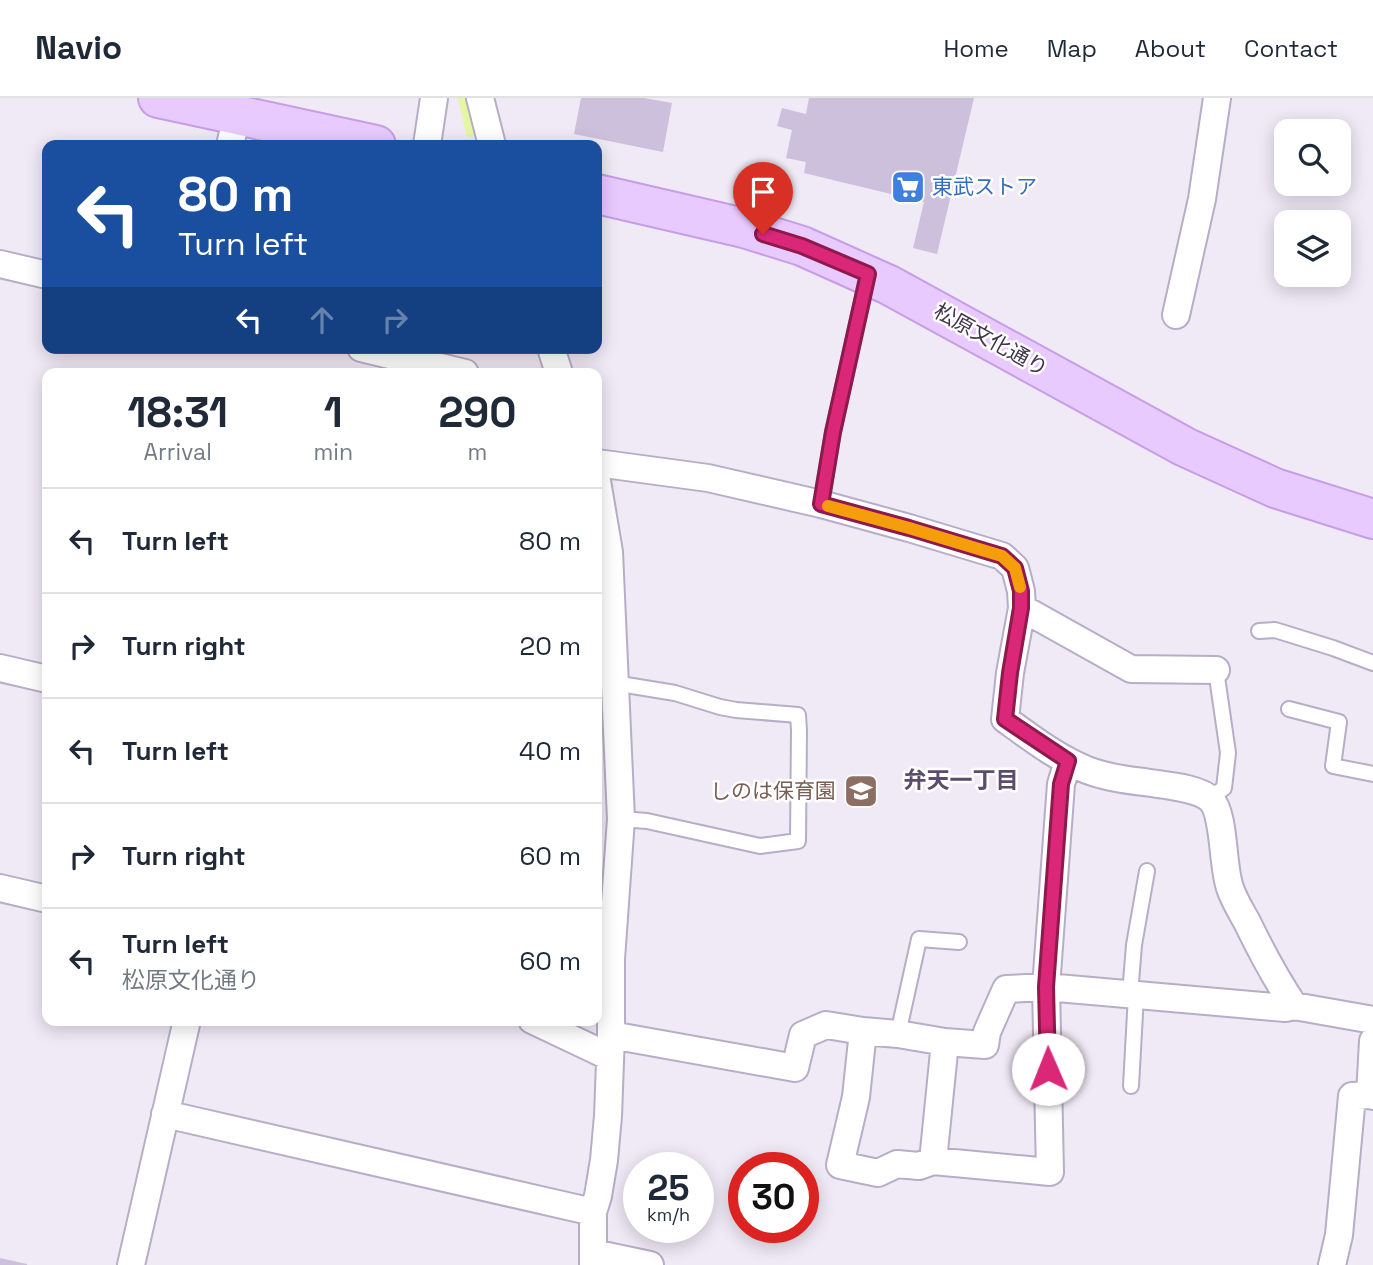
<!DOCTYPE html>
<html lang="en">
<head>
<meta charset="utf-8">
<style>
  :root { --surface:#fff; --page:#f6f6f7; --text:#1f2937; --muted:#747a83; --line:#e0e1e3 }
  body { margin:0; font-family:"Space Grotesk","Noto Sans JP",sans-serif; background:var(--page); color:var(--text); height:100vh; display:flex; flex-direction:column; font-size:26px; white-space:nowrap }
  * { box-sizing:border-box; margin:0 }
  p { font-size:23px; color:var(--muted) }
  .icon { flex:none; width:38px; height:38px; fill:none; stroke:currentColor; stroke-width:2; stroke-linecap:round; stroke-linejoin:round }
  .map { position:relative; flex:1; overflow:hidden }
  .drawer { position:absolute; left:42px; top:270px; width:560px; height:658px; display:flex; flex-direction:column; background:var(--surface); border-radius:14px; box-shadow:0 4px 18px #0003 }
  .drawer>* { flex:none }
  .guide { position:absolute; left:42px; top:42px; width:560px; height:214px; border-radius:14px; box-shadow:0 4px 18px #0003; background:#1a4fa0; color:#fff; overflow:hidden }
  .fabs { position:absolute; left:1274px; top:21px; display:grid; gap:14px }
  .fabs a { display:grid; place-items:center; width:77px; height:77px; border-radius:14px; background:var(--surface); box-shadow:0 4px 18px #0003; font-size:35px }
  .speed { position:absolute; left:623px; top:1054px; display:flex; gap:14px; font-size:35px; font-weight:700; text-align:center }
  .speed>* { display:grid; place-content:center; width:91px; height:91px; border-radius:50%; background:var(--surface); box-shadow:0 4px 18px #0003; line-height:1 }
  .speed small { font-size:18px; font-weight:400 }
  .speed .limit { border:10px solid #d22; background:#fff; color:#111 }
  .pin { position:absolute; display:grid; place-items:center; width:60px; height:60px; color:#fff; margin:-72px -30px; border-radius:50% 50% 50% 0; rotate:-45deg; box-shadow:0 0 7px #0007 }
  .pin .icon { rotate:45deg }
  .me { position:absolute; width:77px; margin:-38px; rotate:359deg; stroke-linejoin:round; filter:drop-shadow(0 0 5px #0008) }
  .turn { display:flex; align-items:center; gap:24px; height:147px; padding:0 21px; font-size:32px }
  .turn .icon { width:91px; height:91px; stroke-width:2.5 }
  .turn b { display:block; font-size:49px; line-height:60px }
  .lanes { display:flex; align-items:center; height:66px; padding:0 21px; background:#0003; justify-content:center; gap:35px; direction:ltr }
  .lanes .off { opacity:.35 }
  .eta { display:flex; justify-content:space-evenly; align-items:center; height:119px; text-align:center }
  .eta b { font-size:42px; font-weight:700; line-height:49px }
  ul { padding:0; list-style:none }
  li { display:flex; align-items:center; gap:21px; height:105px; padding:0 21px; border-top:2px solid var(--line) }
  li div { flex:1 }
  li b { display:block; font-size:26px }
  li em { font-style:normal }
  header { display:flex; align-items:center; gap:42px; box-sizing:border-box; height:98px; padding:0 35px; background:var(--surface); border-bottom:2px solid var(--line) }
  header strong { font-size:33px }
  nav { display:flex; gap:38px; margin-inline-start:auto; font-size:24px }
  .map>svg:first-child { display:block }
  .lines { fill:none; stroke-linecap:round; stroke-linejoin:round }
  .stream { stroke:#e4f7a1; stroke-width:8 }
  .building { fill:#ccc0dc }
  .lane-casing { stroke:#b8adc6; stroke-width:18 }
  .street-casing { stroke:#b8adc6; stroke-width:30 }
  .secondary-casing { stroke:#c69de6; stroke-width:42 }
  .lane { stroke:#fff; stroke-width:14 }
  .street { stroke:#fff; stroke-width:26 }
  .secondary { stroke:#e8caff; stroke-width:38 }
  .route-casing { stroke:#8e194d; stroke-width:18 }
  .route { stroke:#db2777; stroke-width:12 }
  .slow { stroke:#f59e0b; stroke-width:12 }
  .labels { text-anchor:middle; stroke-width:5; stroke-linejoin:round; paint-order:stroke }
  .shop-label { font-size:21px; fill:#366cbe; stroke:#fff; text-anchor:start }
  .street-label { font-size:21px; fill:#3f364b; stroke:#fff }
  .education-label { font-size:21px; fill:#785e54; stroke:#fff; text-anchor:end }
  .neighbourhood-label { font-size:23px; font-weight:bold; fill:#5b4c6e; stroke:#fff }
</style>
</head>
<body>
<header>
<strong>Navio</strong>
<nav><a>Home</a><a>Map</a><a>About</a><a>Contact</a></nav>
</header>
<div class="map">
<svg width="1373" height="1167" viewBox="0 0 1373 1167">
  <rect width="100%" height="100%" fill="#f0e9f6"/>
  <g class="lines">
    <!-- stream -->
    <path class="stream" d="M462 0 470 35"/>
  </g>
  <!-- building -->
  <path class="building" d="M581 0H644L672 5 663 54 574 36Z
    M809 0H974L937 156 913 150 924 104 804 75 806 64 786 60 792 32 777 28 782 10 806 16Z
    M0 1160 27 1166V1167H0Z"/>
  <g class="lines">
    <!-- lane casing -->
    <g class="lane-casing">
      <path id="lane" d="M821 406 833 334 867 181
        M1259 533 1275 532 1333 550 1373 565
        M614 585 675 595 720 609 736 612 798 617 799 632 798 743 760 748 647 723 621 721
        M1289 611 1339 624 1333 668 1373 676
        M1210 700 1224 690 1228 655 1216 572
        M1130 896 1134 847 1147 773
        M898 936 919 841 959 844
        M1131 988 1136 897"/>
    </g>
    <!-- street casing -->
    <g class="street-casing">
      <path id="street" d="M480 0 492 47
        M230 47 237 18
        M427 47 434 0
        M0 166 47 177
        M1176 217 1202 101 1217 0
        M361 250 465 275
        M551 250 559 275
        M597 365 708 380 821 406 909 430 1002 458 1015 470 1021 493 1022 510 1010 575 1005 621C1030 639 1057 660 1087 672 1105 679 1125 682 1144 684 1161 687 1199 689 1211 702 1225 716 1222 768 1230 790 1234 802 1241 813 1247 824 1261 853 1276 881 1294 908L1373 922
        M1022 510 1131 571 1216 572
        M0 570 47 581
        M0 790 47 801
        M532 922 610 959
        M863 933 856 999 840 1067 878 1075 897 1066 919 1068 933 1063 1050 1074 1046 889 1061 686 1068 663
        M611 937 795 970 803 937 826 927 863 933 898 936 945 944 985 947 987 934 1006 891 1046 889 1285 910 1294 908
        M1373 943 1370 997 1373 998
        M165 1016 593 1114
        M933 1063 945 944
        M593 1155 650 1167
        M131 1167 187 922
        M593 1167V1114L598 1098 604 1062 608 1018 611 937V861L621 721 609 454 597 383
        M1332 1167 1339 1137 1352 998 1370 997"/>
    </g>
    <!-- secondary casing -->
    <g class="secondary-casing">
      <path id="secondary" d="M158 0 376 47
        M597 96 744 130 802 148 889 187 1185 349 1275 390 1373 421"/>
    </g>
    <!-- lane -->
    <use href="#lane" class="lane"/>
    <!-- street -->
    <use href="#street" class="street"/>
    <!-- secondary -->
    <use href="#secondary" class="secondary"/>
  </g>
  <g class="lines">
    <!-- route casing -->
    <g class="route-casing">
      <path id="route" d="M763 136 802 148 868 176 833 334 821 406 909 430 1002 458 1015 470 1021 493V510L1010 575 1005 621 1068 663 1061 686 1046 889 1048 971"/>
    </g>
    <!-- route -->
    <use href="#route" class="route"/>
    <!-- slow -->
    <path class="slow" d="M828 408 909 430 1002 458 1015 470 1020 489"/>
  </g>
  <!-- icons -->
  <defs>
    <g id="supermarket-square" transform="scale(1.75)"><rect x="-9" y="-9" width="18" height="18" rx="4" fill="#3f7fe0" stroke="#fff"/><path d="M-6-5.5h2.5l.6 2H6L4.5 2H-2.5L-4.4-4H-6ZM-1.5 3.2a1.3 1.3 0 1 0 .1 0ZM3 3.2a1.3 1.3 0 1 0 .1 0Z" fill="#fff"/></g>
    <g id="school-square" transform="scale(1.75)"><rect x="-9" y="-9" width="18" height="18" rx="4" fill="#8d6e63" stroke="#fff"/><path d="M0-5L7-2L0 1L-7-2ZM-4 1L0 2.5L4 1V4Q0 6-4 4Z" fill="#fff"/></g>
  </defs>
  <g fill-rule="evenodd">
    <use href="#supermarket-square" x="908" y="89"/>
    <use href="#school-square" x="861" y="693"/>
  </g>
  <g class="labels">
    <!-- shop labels -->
    <g class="shop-label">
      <text x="932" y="96">東武ストア</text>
    </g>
    <!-- street labels -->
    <g class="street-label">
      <text transform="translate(991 242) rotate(29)" y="7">松原文化通り</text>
    </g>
    <!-- education labels -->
    <g class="education-label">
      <text x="836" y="700">しのは保育園</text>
    </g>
    <!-- neighbourhood labels -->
    <g class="neighbourhood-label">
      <text x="961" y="690">弁天一丁目</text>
    </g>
  </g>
</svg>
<div class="fabs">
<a><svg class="icon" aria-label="search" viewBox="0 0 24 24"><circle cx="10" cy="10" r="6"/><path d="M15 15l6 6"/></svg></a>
<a><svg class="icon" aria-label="layers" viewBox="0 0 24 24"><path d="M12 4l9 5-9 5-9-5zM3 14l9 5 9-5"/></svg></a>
</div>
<div class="speed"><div>25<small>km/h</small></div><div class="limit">30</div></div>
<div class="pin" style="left:763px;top:136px;background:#d93025"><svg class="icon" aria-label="arrive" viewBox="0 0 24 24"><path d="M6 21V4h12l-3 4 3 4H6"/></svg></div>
<svg class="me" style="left:1048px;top:971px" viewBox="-20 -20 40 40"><circle r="19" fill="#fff"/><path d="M0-13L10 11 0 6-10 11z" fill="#db2777"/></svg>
<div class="guide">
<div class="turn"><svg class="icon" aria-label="left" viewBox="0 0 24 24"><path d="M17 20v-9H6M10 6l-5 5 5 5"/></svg><div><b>80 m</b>Turn left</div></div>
<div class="lanes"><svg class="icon" aria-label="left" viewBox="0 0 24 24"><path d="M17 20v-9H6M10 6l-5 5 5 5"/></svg><svg class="icon off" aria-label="ahead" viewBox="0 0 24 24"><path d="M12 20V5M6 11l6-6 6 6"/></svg><svg class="icon off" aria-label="right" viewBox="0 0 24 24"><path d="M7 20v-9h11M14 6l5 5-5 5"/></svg></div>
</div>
<section class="drawer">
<div class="eta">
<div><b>18:31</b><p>Arrival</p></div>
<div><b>1</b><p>min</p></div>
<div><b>290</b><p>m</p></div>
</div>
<ul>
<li><svg class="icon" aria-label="left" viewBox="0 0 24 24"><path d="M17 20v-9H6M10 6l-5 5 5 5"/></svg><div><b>Turn left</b></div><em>80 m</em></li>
<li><svg class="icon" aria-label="right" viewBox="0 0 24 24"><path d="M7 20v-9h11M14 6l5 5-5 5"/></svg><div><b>Turn right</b></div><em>20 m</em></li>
<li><svg class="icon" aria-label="left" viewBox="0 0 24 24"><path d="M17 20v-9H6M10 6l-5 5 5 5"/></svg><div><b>Turn left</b></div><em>40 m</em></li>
<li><svg class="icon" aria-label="right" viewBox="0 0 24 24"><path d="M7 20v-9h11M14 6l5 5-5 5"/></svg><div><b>Turn right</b></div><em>60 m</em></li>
<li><svg class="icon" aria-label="left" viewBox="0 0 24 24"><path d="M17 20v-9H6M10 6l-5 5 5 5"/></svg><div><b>Turn left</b><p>松原文化通り</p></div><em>60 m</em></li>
</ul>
</section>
</div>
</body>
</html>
